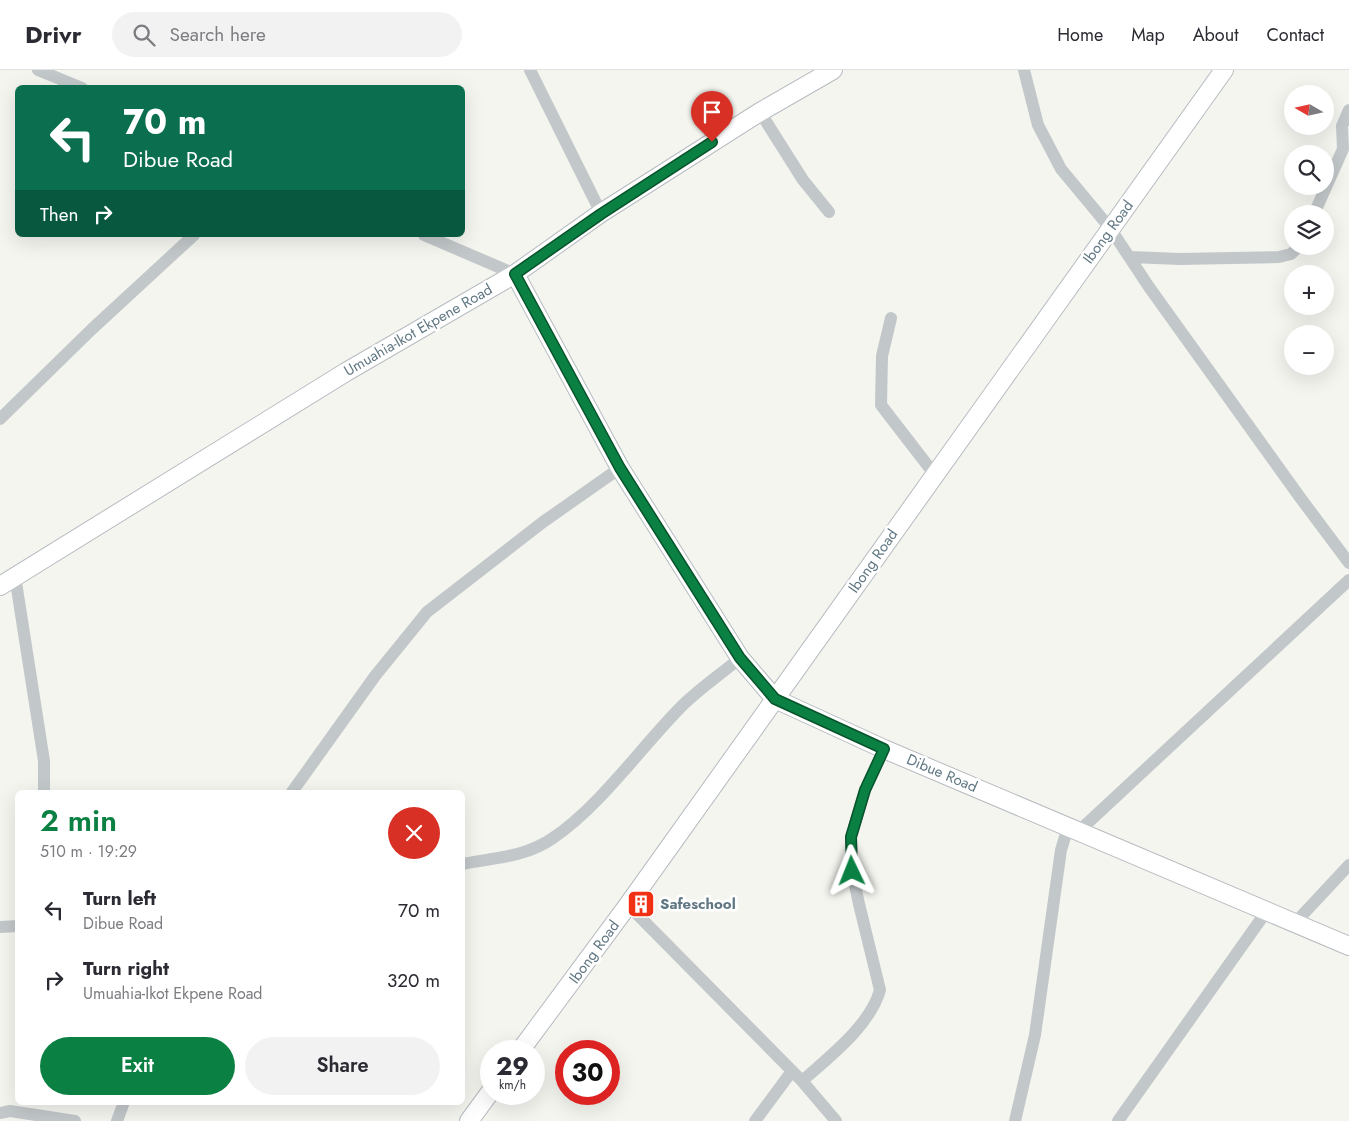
<!DOCTYPE html>
<html lang="en">
<head>
<meta charset="utf-8">
<style>
  :root { --surface:#fff; --page:#f2f2f3; --text:#2b2b33; --muted:#7c7c81; --line:#e1e1e2; --accent:#0b8043 }
  body { margin:0; font-family:Jost,sans-serif; background:var(--page); color:var(--text); height:100vh; display:flex; flex-direction:column; font-size:19px; white-space:nowrap }
  * { box-sizing:border-box; margin:0 }
  p { font-size:16px; color:var(--muted) }
  .icon { flex:none; width:28px; height:28px; fill:none; stroke:currentColor; stroke-width:2; stroke-linecap:round; stroke-linejoin:round }
  .map { position:relative; flex:1; overflow:hidden }
  .details { position:absolute; left:15px; top:720px; width:450px; height:315px; display:flex; flex-direction:column; background:var(--surface); border-radius:8px; box-shadow:0 5px 20px #0002 }
  .details>* { flex:none }
  .top-card { position:absolute; left:15px; top:15px; width:450px; height:152px; border-radius:8px; box-shadow:0 5px 20px #0002; background:#0b6e4f; color:#fff; overflow:hidden }
  .needle { width:32px; rotate:279deg }
  .controls { position:absolute; left:1284px; top:15px; display:grid; gap:10px }
  .controls a { display:grid; place-items:center; width:50px; height:50px; border-radius:50%; background:var(--surface); box-shadow:0 5px 20px #0002; font-size:25px }
  .speed { position:absolute; left:480px; top:970px; display:flex; gap:10px; font-size:25px; font-weight:700; text-align:center }
  .speed>* { display:grid; place-content:center; width:65px; height:65px; border-radius:50%; background:var(--surface); box-shadow:0 5px 20px #0002; line-height:1 }
  .speed small { font-size:12px; font-weight:400 }
  .speed .limit { border:8px solid #d22; background:#fff; color:#111 }
  .pin { position:absolute; display:grid; place-items:center; width:42px; height:42px; color:#fff; margin:-51px -21px; border-radius:50% 50% 50% 0; rotate:-45deg; box-shadow:0 0 5px #0007 }
  .pin .icon { rotate:45deg }
  .me { position:absolute; width:55px; margin:-28px; rotate:358deg; stroke-linejoin:round; filter:drop-shadow(0 0 4px #0008) }
  .turn { display:flex; align-items:center; gap:18px; height:105px; padding:0 25px; font-size:22px }
  .turn .icon { width:65px; height:65px; stroke-width:2.5 }
  .turn b { display:block; font-size:35px; line-height:42px }
  .then { display:flex; align-items:center; height:48px; padding:0 25px; background:#0003; gap:10px; font-size:19px }
  .round { display:grid; place-items:center; flex:none; width:52px; height:52px; border-radius:26px; background:var(--page) }
  .overview { display:flex; align-items:center; justify-content:space-between; height:85px; padding:0 25px }
  h1 { font-size:30px; font-weight:600; line-height:38px; color:var(--accent) }
  .button { display:flex; gap:10px; margin-top:auto; padding:10px 25px }
  .button a { flex:1; height:58px; border-radius:30px; background:var(--accent); color:#fff; font-size:20px; font-weight:600; line-height:58px; text-align:center }
  .button a+a { background:var(--page); color:var(--text) }
  ul { padding:0; list-style:none }
  li { display:flex; align-items:center; gap:15px; height:70px; padding:0 25px }
  li div { flex:1 }
  li b { display:block; font-size:19px }
  li em { font-style:normal }
  header { display:flex; align-items:center; gap:30px; box-sizing:border-box; height:70px; padding:0 25px; background:var(--surface); border-bottom:1px solid var(--line) }
  header strong { font-size:24px }
  nav { display:flex; gap:28px; margin-inline-start:auto; font-size:18px }
  .search { width:350px; height:45px; background:var(--page); display:flex; align-items:center; gap:12px; box-sizing:border-box; padding:0 18px; border-radius:28px; color:var(--muted); font-size:19px }
  .map>svg:first-child { display:block }
  .lines { fill:none; stroke-linecap:round; stroke-linejoin:round }
  .secondary-casing { stroke:#b6bcc0; stroke-width:20 }
  .street { stroke:#c2c7c9; stroke-width:12 }
  .secondary { stroke:#fff; stroke-width:18 }
  .route-casing { stroke:#07532c; stroke-width:12 }
  .route { stroke:#0b8043; stroke-width:9 }
  .labels { text-anchor:middle; stroke-width:5; stroke-linejoin:round; paint-order:stroke }
  .street-label { font-size:15px; fill:#617884; stroke:#fff }
  .poi-label { font-size:15px; font-weight:bold; fill:#617884; stroke:#fff; text-anchor:start }
</style>
</head>
<body>
<header>
<strong>Drivr</strong>
<div class="search"><svg class="icon" aria-label="search" viewBox="0 0 24 24"><circle cx="10" cy="10" r="6"/><path d="M15 15l6 6"/></svg>Search here</div>
<nav><a>Home</a><a>Map</a><a>About</a><a>Contact</a></nav>
</header>
<div class="map">
<svg width="1349" height="1051" viewBox="0 0 1349 1051">
  <rect width="100%" height="100%" fill="#f5f5f0"/>
  <g class="lines">
    <!-- secondary casing -->
    <g class="secondary-casing">
      <path id="secondary" d="M515 204 620 398 740 588 775 629 884 679 1349 876
        M0 516 346 302 515 204 601 143 760 42 833 0
        M520 981 628 835 1224 0
        M469 1051 491 1021"/>
    </g>
    <!-- street -->
    <path class="street" d="M38 0 82 18
      M530 0 601 143
      M1024 0 1038 55 1061 99 1110 158 1149 217 1299 426 1349 493
      M760 42 803 110 829 142
      M1314 144 1343 79 1342 56 1349 40
      M424 165 515 204
      M1130 187 1180 189 1279 187 1291 184 1299 176
      M891 248 882 286 881 335 935 405
      M0 349 92 259 194 165
      M15 506 44 691V722
      M292 722 375 606 427 542 543 452 620 398
      M1079 761 1349 510
      M462 794C494 788 526 787 553 768 599 737 639 680 678 640 696 621 720 605 740 588
      M628 835 802 1011 836 1051
      M1294 854 1349 795
      M0 857 18 856
      M802 1011C829 987 870 956 880 920L859 834 852 801 851 767 865 720 884 679
      M0 1043 10 1041 75 1051
      M117 1051 124 1032
      M755 1051 792 1001
      M1015 1051 1035 965 1061 780 1068 757
      M1118 1051 1266 842"/>
    <!-- secondary -->
    <use href="#secondary" class="secondary"/>
  </g>
  <g class="lines">
    <!-- route casing -->
    <g class="route-casing">
      <path id="route" d="M712 72 601 144 515 204 620 398 740 588 775 629 884 679 865 720 851 767 852 801"/>
    </g>
    <!-- route -->
    <use href="#route" class="route"/>
  </g>
  <!-- icons -->
  <defs>
    <g id="building-square" transform="scale(1.4375)"><rect x="-9" y="-9" width="18" height="18" rx="4" fill="#f23013" stroke="#fff"/><path d="M-4-6H4V6H1V3H-1V6H-4ZM-2.5-4.3h1.7v1.8h-1.7ZM.8-4.3h1.7v1.8H.8ZM-2.5-1h1.7V.8h-1.7ZM.8-1h1.7V.8H.8Z" fill="#fff"/></g>
  </defs>
  <g fill-rule="evenodd">
    <use href="#building-square" x="641" y="834"/>
  </g>
  <g class="labels">
    <!-- street labels -->
    <g class="street-label">
      <text transform="translate(1108 162) rotate(-54)" y="5">Ibong Road</text>
      <text transform="translate(418 260) rotate(-30)" y="5">Umuahia-Ikot Ekpene Road</text>
      <text transform="translate(873 491) rotate(-55)" y="5">Ibong Road</text>
      <text transform="translate(942 703) rotate(23)" y="5">Dibue Road</text>
      <text transform="translate(594 882) rotate(-54)" y="5">Ibong Road</text>
    </g>
    <!-- poi labels -->
    <g class="poi-label">
      <text x="660" y="839">Safeschool</text>
    </g>
  </g>
</svg>
<div class="controls">
<a><svg class="needle" viewBox="-14 -14 28 28"><path d="M0-13l5 13h-10z" fill="#e53935"/><path d="M0 13l5-13h-10z" fill="#7c7c81"/></svg></a>
<a><svg class="icon" aria-label="search" viewBox="0 0 24 24"><circle cx="10" cy="10" r="6"/><path d="M15 15l6 6"/></svg></a>
<a><svg class="icon" aria-label="layers" viewBox="0 0 24 24"><path d="M12 4l9 5-9 5-9-5zM3 14l9 5 9-5"/></svg></a>
<a>+</a>
<a>−</a>
</div>
<div class="speed"><div>29<small>km/h</small></div><div class="limit">30</div></div>
<div class="pin" style="left:712px;top:72px;background:#d93025"><svg class="icon" aria-label="arrive" viewBox="0 0 24 24"><path d="M6 21V4h12l-3 4 3 4H6"/></svg></div>
<svg class="me" style="left:852px;top:801px" viewBox="-20 -20 40 40"><path d="M0-17L14 15 0 8-14 15z" fill="#0b8043" stroke="#fff" stroke-width="4"/></svg>
<div class="top-card">
<div class="turn"><svg class="icon" aria-label="left" viewBox="0 0 24 24"><path d="M17 20v-9H6M10 6l-5 5 5 5"/></svg><div><b>70 m</b>Dibue Road</div></div>
<div class="then">Then<svg class="icon" aria-label="right" viewBox="0 0 24 24"><path d="M7 20v-9h11M14 6l5 5-5 5"/></svg></div>
</div>
<section class="details">
<div class="overview"><div><h1>2 min</h1><p>510 m · 19:29</p></div><a class="round" style="background:#d93025;color:#fff"><svg class="icon" aria-label="close" viewBox="0 0 24 24"><path d="M6 6l12 12M18 6L6 18"/></svg></a></div>
<ul>
<li><svg class="icon" aria-label="left" viewBox="0 0 24 24"><path d="M17 20v-9H6M10 6l-5 5 5 5"/></svg><div><b>Turn left</b><p>Dibue Road</p></div><em>70 m</em></li>
<li><svg class="icon" aria-label="right" viewBox="0 0 24 24"><path d="M7 20v-9h11M14 6l5 5-5 5"/></svg><div><b>Turn right</b><p>Umuahia-Ikot Ekpene Road</p></div><em>320 m</em></li>
</ul>
<div class="button"><a>Exit</a><a>Share</a></div>
</section>
</div>
</body>
</html>
